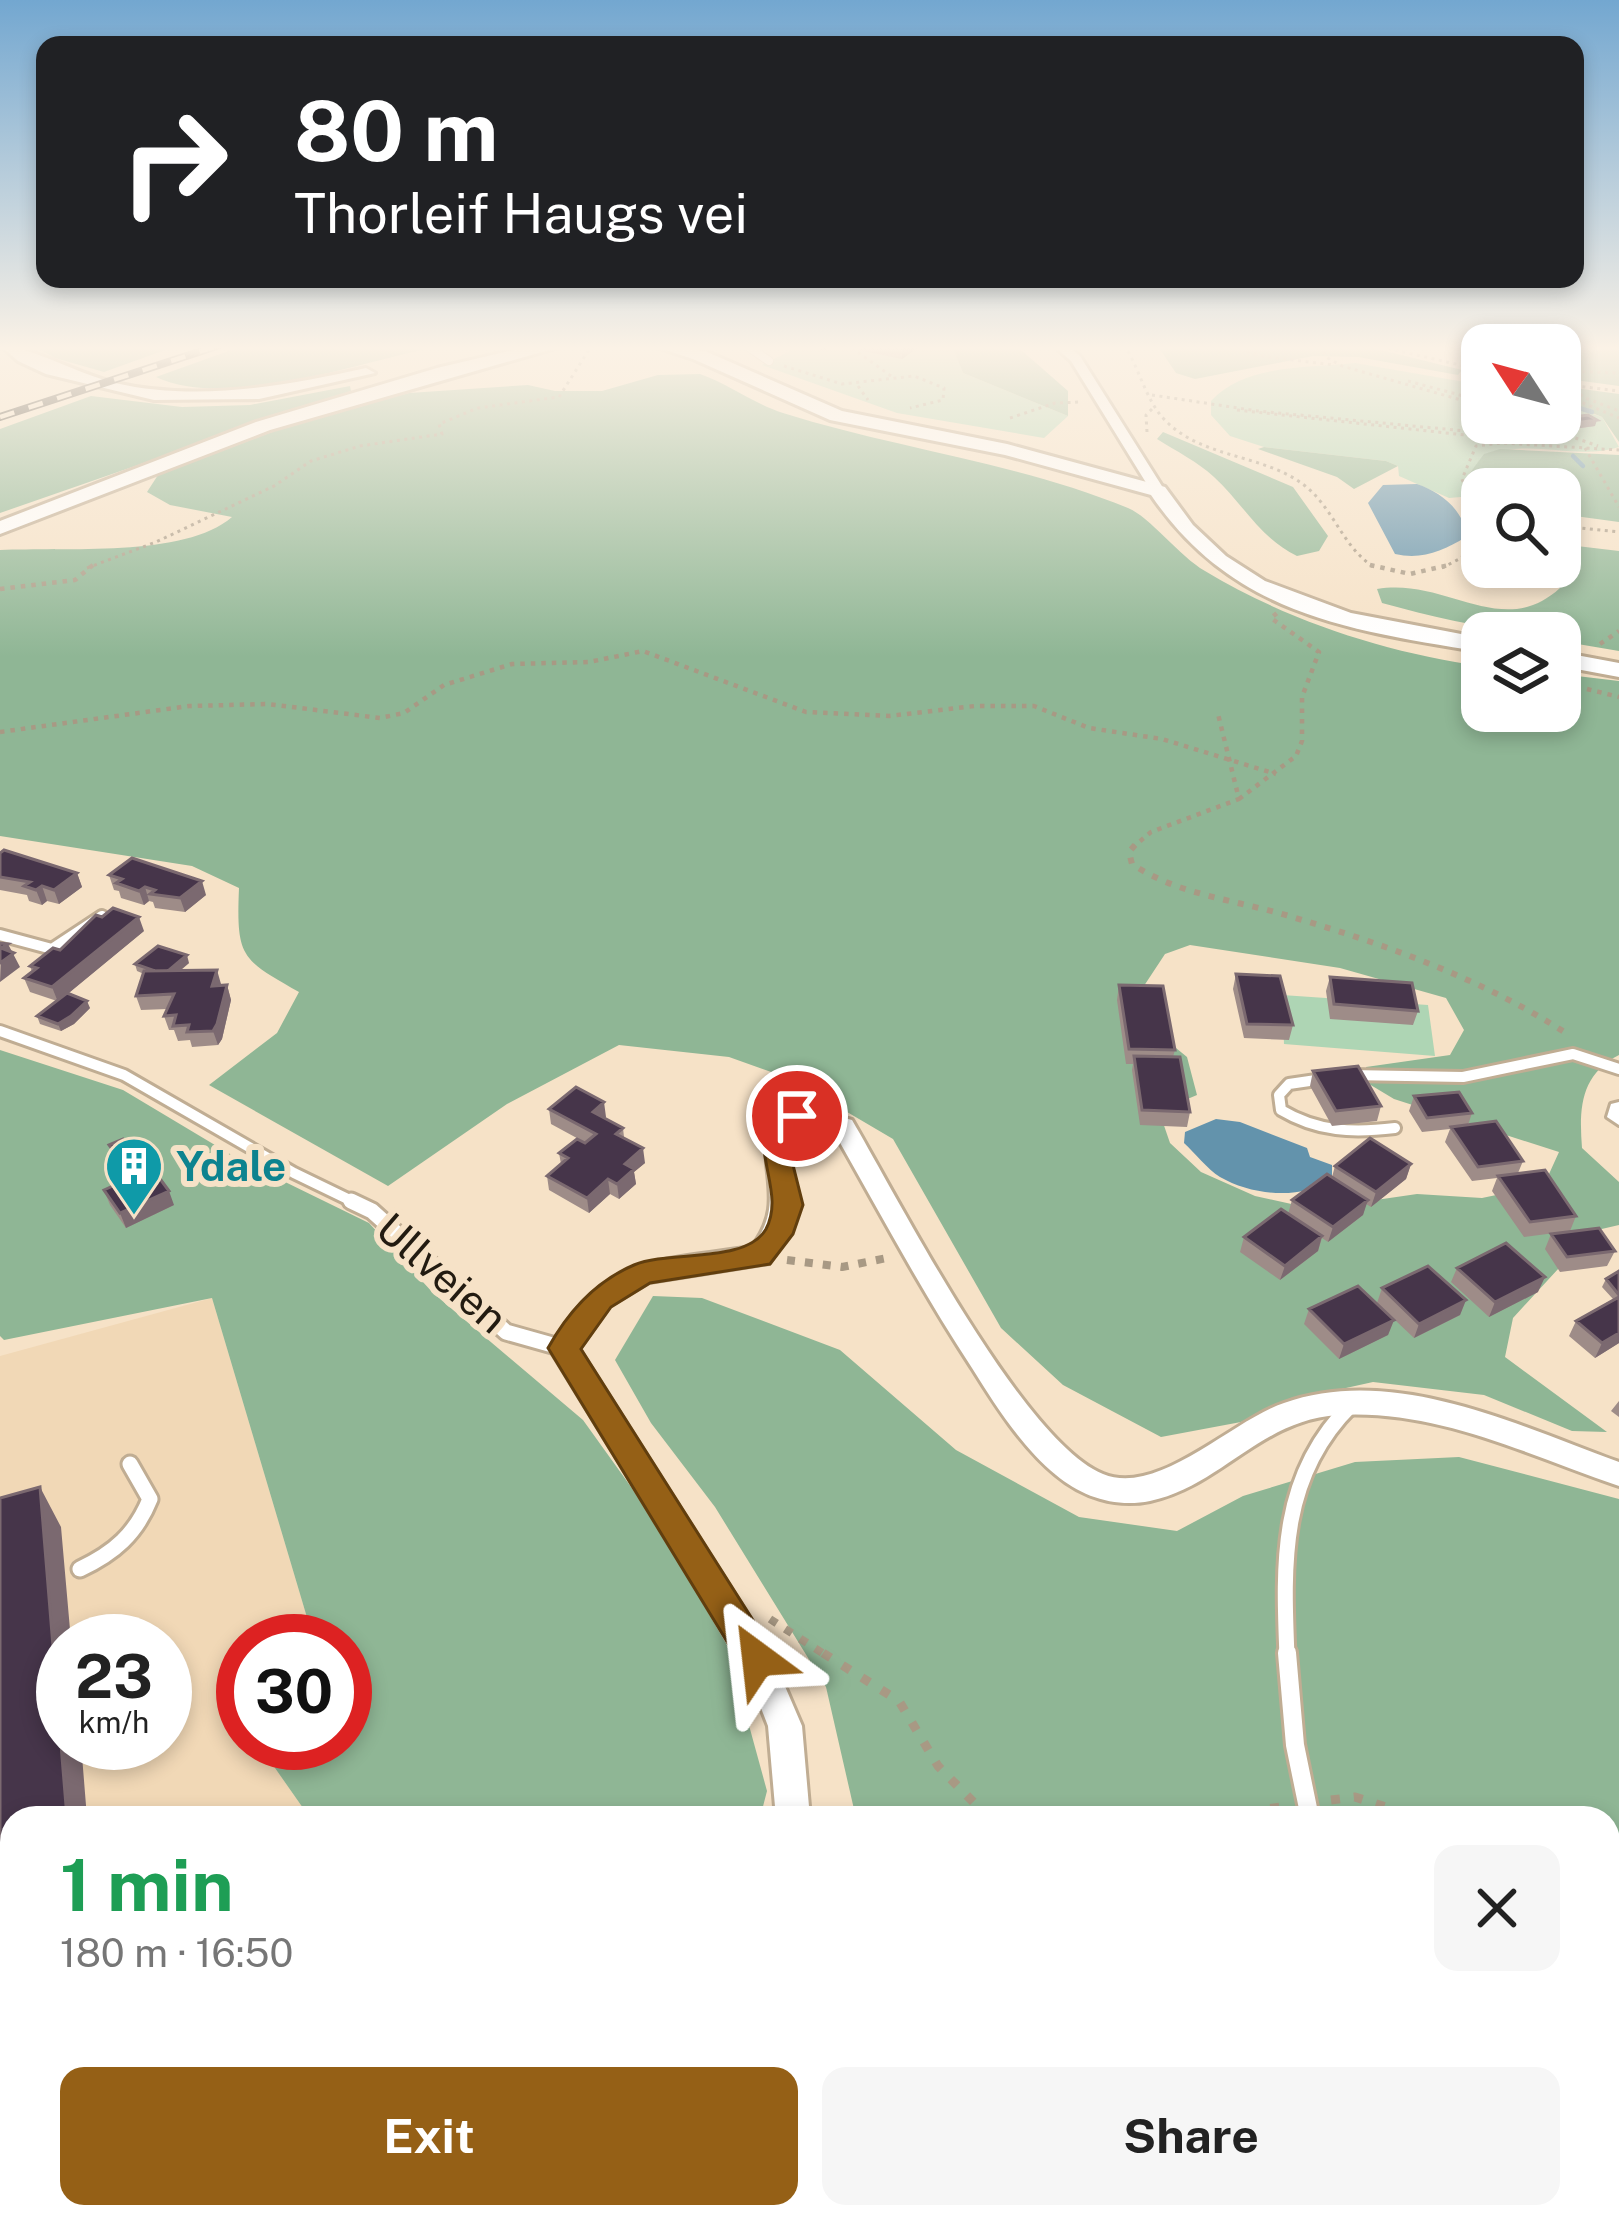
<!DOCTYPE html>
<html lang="en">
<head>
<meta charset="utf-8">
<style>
  :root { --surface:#fff; --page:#f6f6f6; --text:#222; --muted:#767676; --accent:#956016 }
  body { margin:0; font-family:"Public Sans",sans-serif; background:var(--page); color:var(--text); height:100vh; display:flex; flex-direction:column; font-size:45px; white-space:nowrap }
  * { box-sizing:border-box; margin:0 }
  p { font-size:39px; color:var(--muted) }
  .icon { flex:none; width:66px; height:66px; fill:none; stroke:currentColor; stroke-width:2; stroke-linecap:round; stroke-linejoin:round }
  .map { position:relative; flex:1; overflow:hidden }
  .side { position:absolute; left:0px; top:1806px; width:1620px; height:423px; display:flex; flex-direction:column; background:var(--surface); border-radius:36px 36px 0 0; box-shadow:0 6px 18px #0003 }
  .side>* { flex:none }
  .guide { position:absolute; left:36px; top:36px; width:1548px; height:252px; border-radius:24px; box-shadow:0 6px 18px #0003; background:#202124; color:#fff; overflow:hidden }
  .needle { width:78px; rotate:306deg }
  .controls { position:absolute; left:1461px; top:324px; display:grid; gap:24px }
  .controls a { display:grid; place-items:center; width:120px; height:120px; border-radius:24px; background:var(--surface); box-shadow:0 6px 18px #0003; font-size:60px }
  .speed { position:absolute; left:36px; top:1614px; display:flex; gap:24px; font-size:60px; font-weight:700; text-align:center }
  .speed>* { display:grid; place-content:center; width:156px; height:156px; border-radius:50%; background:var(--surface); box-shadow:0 6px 18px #0003; line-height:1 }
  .speed small { font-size:30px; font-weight:400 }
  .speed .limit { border:18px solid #d22; background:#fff; color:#111 }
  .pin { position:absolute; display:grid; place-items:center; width:102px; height:102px; color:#fff; margin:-51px; border:6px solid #fff; border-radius:50%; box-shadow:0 3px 12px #0007 }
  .me { position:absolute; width:132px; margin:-66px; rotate:330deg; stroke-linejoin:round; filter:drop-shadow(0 0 9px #0008) }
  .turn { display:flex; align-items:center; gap:42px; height:252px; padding:0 60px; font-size:54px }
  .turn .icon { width:156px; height:156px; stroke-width:2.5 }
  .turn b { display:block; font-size:84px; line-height:102px }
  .round { display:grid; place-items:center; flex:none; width:126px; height:126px; border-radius:24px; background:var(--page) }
  .overview { display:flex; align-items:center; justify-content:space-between; height:204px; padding:0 60px }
  h1 { font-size:72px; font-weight:700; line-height:90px; color:#1e9e55 }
  .primary-button { display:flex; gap:24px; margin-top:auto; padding:24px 60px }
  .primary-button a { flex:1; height:138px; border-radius:24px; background:var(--accent); color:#fff; font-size:48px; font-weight:700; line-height:138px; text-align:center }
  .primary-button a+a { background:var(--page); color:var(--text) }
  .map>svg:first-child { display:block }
  .built { fill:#f1d8b6; fill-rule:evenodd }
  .green { fill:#aed5b4 }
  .forest { fill:#8fb695; fill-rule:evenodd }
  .water { fill:#6393ac }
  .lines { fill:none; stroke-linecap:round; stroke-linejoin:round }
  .stream { stroke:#6393ac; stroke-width:4.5 }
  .lane-far3-casing { stroke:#c0ad93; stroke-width:10 }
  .lane-far2-casing { stroke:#c0ad93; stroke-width:16 }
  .lane-far1-casing { stroke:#c0ad93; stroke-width:21 }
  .lane-casing { stroke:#c0ad93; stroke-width:24 }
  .street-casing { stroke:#c0ad93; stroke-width:6 }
  .secondary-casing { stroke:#c0ad93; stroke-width:6 }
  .path-far4 { stroke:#a89984; stroke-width:3; stroke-dasharray:3 4.5; stroke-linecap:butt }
  .path-far3 { stroke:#a89984; stroke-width:4.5; stroke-dasharray:4.5 6; stroke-linecap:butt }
  .path-far2 { stroke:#a89984; stroke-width:6; stroke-dasharray:6 9; stroke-linecap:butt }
  .path-far1 { stroke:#a89984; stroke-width:8; stroke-dasharray:8 10; stroke-linecap:butt }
  .path { stroke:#a89984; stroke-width:9; stroke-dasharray:9 14; stroke-linecap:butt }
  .lane-far3 { stroke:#fff; stroke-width:8 }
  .lane-far2 { stroke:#fff; stroke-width:10 }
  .lane-far1 { stroke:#fff; stroke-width:15 }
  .lane { stroke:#fff; stroke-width:18 }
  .street { fill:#fff; fill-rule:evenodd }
  .secondary { fill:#fff; fill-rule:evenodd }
  .rail-casing { stroke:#393125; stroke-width:8 }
  .rail { stroke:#f6e2c7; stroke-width:4.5; stroke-dasharray:15; stroke-linecap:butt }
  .wall { fill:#9e8c88 }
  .shaded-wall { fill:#7b6970 }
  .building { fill:#46354a; stroke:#7b6970; stroke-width:3 }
  .route { fill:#956016; stroke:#613e0e; stroke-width:3 }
  .labels { text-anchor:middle; stroke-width:12; stroke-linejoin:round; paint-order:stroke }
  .culture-label { font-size:42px; font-weight:bold; fill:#0d838f; stroke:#f6e2c7; text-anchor:start }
  .street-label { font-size:42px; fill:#221b11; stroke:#f6e2c7 }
</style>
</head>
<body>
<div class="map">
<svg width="1619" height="2227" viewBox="0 0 1619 2227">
  <rect width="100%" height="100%" fill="#f6e2c7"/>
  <!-- built -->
  <path class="built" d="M212 1298 314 1641H243V1743H268V1758L310 1818H12V2217H410L402 2227H0V1356ZM63 1641H165V1743H63Z"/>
  <!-- green -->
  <path class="green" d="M802 345 953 347 963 373 1068 416 1044 438 897 413 762 365Z
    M1355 363 1482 385V423H1560V403L1602 417 1619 447C1568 464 1504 426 1469 474L1472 496 1449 498 1399 476 1398 466 1386 461 1264 447 1230 436 1211 415V401C1245 364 1308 368 1355 363Z
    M1282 995 1428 1005 1435 1056 1284 1044Z"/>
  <!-- forest -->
  <path class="forest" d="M32 345H179L104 372 55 358Z
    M245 345H446C365 359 233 412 156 377Z
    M940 345 1020 349 1068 391V416L963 373 953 348Z
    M1157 345H1361L1462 370 1458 375 1358 357 1313 356 1195 379 1176 373Z
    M1560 345H1619V386L1560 378Z
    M700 374C729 384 754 404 783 413 897 449 1016 462 1128 508 1150 517 1179 556 1205 571 1288 621 1387 653 1482 666V711H1560V674L1619 681V1055C1580 1075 1579 1109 1582 1148L1619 1182V1225L1593 1231 1513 1318 1505 1357 1607 1432 1572 1431 1484 1395 1373 1382 1292 1400 1241 1422 1161 1437 1063 1385 1001 1328 893 1139 791 1079 729 1057 619 1045 507 1104 388 1186 209 1085 277 1033 299 992C242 959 236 959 239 888L192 866 0 836V550C63 547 185 558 232 517L170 505 147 492 158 475 296 423 409 393 528 385 555 391H602L658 375ZM1190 945 1340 968 1446 998 1464 1030 1450 1055 1366 1067 1369 1084 1394 1099 1559 1152 1544 1185 1482 1198 1417 1194 1314 1209 1255 1196 1201 1172 1170 1143 1159 1111 1197 1095 1187 1057 1144 1022 1136 998 1165 954Z
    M350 386 351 391 0 513V429L91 396 182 407 250 405Z
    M1560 386 1619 394V442L1602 417 1560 400Z
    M1163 432 1293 487 1328 536 1319 551 1297 556C1260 538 1244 505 1214 477 1198 462 1176 451 1157 439Z
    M1264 447 1386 461 1398 466 1354 489 1337 477 1258 449Z
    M1500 449 1619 455V522L1560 514V489H1482V500L1472 496 1469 474 1484 454Z
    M1560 544 1619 551V651L1560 641V633C1498 633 1441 619 1382 603L1377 589C1447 577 1502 641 1560 588L1534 567H1560Z
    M0 1050 123 1090 240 1160 369 1223 433 1293 583 1420 649 1512 727 1645 767 1791 760 1818H310L268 1758V1743H345V1641H314L212 1298 4 1340 0 1336Z
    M653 1296 702 1298 840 1350 956 1450 1079 1517 1177 1531 1243 1496 1355 1462 1459 1457 1619 1499V2195L1608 2193V1818H856L826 1687 715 1507 651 1423 615 1360Z
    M410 2217H567L561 2227H402Z
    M1015 2217H1491L1470 2227H1019Z"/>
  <!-- water -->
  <path class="water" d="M1417 484C1441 492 1465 511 1466 537 1443 551 1422 560 1395 554L1368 503 1383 485Z
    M1216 1119 1240 1122 1307 1148 1310 1157 1332 1165V1179C1302 1200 1253 1196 1220 1177 1207 1169 1195 1153 1184 1143L1185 1132Z"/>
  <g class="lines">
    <!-- stream -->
    <path class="stream" d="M1560 402 1592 412
      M1573 456 1583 466"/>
    <!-- lane-far3 casing -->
    <g class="lane-far3-casing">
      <path id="lane-far3" d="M746 345 769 361"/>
    </g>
    <!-- lane-far2 casing -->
    <g class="lane-far2-casing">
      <path id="lane-far2" d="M0 935 52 949 102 916
        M0 1031 124 1075 294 1173 358 1204
        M1350 1075 1463 1077 1573 1054 1619 1069
        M1323 1079 1289 1084 1279 1095 1281 1110C1318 1132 1353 1133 1395 1128"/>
    </g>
    <!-- lane-far1 casing -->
    <g class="lane-far1-casing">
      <path id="lane-far1" d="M351 1201 372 1211 506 1332 563 1348
        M80 1569C114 1553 136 1534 150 1499L130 1464
        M1287 1656C1283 1562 1280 1475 1351 1405"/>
    </g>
    <!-- lane casing -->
    <g class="lane-casing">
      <path id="lane" d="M1287 1653 1295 1745 1310 1818
        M1530 2217 1539 2227"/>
    </g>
    <!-- street casing -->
    <g class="street-casing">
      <path id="street" d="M1053 345H1067L1080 356 1165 491 1163 494H1153L1071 361Z
        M1619 1102V1125L1607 1117 1611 1104Z
        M810 1109 852 1120C899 1200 1022 1441 1103 1474 1158 1497 1231 1421 1284 1403 1393 1364 1517 1425 1619 1462V1486C1528 1455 1437 1409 1338 1415 1260 1420 1221 1486 1150 1501 1116 1508 1082 1497 1056 1475 1022 1447 995 1405 972 1368 922 1292 879 1211 834 1132L810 1125 791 1132C785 1197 816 1199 769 1263L649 1282 609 1306 579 1349 769 1649 802 1726 810 1818H776L768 1726 745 1667 550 1349C601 1256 658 1261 752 1247 785 1204 761 1177 767 1128L779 1117Z
        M610 2217H652L648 2227H606Z"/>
    </g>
    <!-- secondary casing -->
    <g class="secondary-casing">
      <path id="secondary" d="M0 345C26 345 81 375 115 383 198 402 284 386 366 368L375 373 259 399 154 400 46 374 18 361Z
        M535 345H566L270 430 0 534V521L256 422 437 368Z
        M650 345 705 351 842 411 1007 444 1165 487 1193 525 1226 556 1265 581 1351 613 1482 638V652C1348 630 1233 615 1151 495L1005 455 830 420 693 359Z
        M1560 652 1619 663V677L1560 666Z"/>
    </g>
    <!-- path-far4 -->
    <path class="path-far4" d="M1124 345C1139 367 1145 398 1163 418 1200 459 1262 453 1304 485 1334 508 1342 547 1375 568
      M1233 345 1260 356 1334 365
      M1320 345 1326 357 1342 366 1482 406
      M1373 345 1482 370
      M852 348 891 376
      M784 366 842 384 914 376 944 388 943 400 910 408
      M1560 371 1619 373
      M1560 372 1583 397 1619 411
      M1408 381 1482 401
      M1560 384 1619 391
      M858 386 868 400
      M1567 388 1562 394 1619 418
      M1152 395 1258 411 1486 433
      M1237 410 1474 436
      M1010 418 1055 403 1081 402
      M1533 423 1598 446
      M1147 432 1146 415 1154 407
      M1585 448 1619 507
      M1560 526 1619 532
      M1482 531 1462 479 1476 446 1502 443 1619 450
      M87 568 156 542 274 486 311 461 360 446 442 434 439 424 478 408 559 397 592 345
      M1442 568 1461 558 1482 534"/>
    <!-- path-far3 -->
    <path class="path-far3" d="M1370 565 1410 574 1449 565
      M0 589 75 580 93 565
      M1600 644 1619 631
      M1587 689 1619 697
      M0 732 189 706 268 704 380 718 404 713 444 685 512 664 589 662 643 651 806 712 889 716 975 706H1034L1089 728 1162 739 1276 774
      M1239 799 1296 756 1302 741V697L1319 652 1271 618 1277 613
      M1132 848 1151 832 1239 799 1218 714"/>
    <!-- path-far2 -->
    <path class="path-far2" d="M1135 845 1129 852 1132 864C1178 895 1236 900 1289 916 1387 945 1483 979 1569 1035"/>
    <!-- path-far1 -->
    <path class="path-far1" d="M787 1260 842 1267 892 1257
      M770 1619 827 1656"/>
    <!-- path -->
    <path class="path" d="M823 1653 899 1701 938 1766 989 1818
      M1331 1800 1355 1797 1420 1818
      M1202 1818 1288 1806
      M1608 1912 1619 1918
      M1083 2217 1087 2227
      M365 2227 373 2217"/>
    <!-- lane-far3 -->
    <use href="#lane-far3" class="lane-far3"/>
    <!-- lane-far2 -->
    <use href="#lane-far2" class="lane-far2"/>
    <!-- lane-far1 -->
    <use href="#lane-far1" class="lane-far1"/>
    <!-- lane -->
    <use href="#lane" class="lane"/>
    <!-- street -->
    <use href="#street" class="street"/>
    <!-- secondary -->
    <use href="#secondary" class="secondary"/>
    <!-- rail casing -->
    <g class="rail-casing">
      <path id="rail" d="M0 417 220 345"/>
    </g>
    <!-- rail -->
    <use href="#rail" class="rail"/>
  </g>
  <!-- wall -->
  <path class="wall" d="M813 345H835L826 351 813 348Z
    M858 345H919L902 359 858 350Z
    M1566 418 1595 426 1573 429 1565 424Z
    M0 853 77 873 82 887 59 904 47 901 42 905 29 901 27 895 0 890Z
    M109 875 206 895 185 912 155 908 153 902 149 901 144 905 121 898 119 891 114 890Z
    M144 931 67 994 90 1008 74 1024 61 1031 40 1024 37 1016 57 1001 30 992 24 978 32 972 30 966 60 950Z
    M189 963 180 971 221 984V986L227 985 231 1000 222 1039 218 1045 192 1047 190 1040 178 1041 174 1030H169L164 1016 167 1009 141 1010 136 996 144 974 137 971 135 964Z
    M1236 974 1293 1025 1289 1040 1244 1038 1233 989Z
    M1330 977 1418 1011 1413 1025 1330 1019 1326 991Z
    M1119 985 1175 1050 1173 1057 1190 1112 1187 1127 1140 1125 1132 1070 1133 1064H1126L1117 1000Z
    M1313 1071 1381 1106 1377 1121 1332 1126 1310 1086Z
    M1414 1096 1472 1113 1468 1125 1523 1161 1518 1173 1576 1216 1570 1231 1524 1237 1492 1191 1497 1178 1472 1181 1445 1142 1450 1129 1422 1132 1409 1111Z
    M549 1109 606 1117 604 1118 623 1128 624 1137 645 1163 634 1172 636 1184 619 1199 610 1194 589 1213 549 1190 547 1176 561 1164 559 1153 586 1143 551 1124Z
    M1411 1164 1406 1179 1371 1207 1366 1204 1363 1215 1328 1242 1322 1238 1318 1251 1280 1280 1240 1252 1244 1237 1288 1214 1292 1200 1332 1177 1335 1166Z
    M104 1190 174 1205 126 1228 110 1205Z
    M1551 1234 1615 1251 1607 1266 1560 1272 1545 1249Z
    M1457 1268 1538 1292 1489 1317 1451 1282Z
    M1619 1271V1343L1595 1358 1569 1336 1576 1321 1613 1299 1602 1287 1606 1279Z
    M1382 1288 1466 1300 1460 1315 1414 1338 1377 1303Z
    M1309 1309 1394 1320 1388 1335 1339 1359 1304 1324Z
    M1619 1401V1417L1611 1411Z"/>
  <!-- shaded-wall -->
  <path class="shaded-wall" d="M902 345H919V347L902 359Z
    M1597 420 1595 426 1573 429 1575 423Z
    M77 873 82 887 59 904 54 890Z
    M202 881 206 895 185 912 180 898Z
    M42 886 47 901 42 905 36 890Z
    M145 887 149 901 144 905 139 891Z
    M139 917 144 931 58 1002 52 987Z
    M8 944 20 967 0 982 1 948Z
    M187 955 189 963 166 982 164 974Z
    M217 970 221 984 217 1001 212 986Z
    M227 985 231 1000 222 1039 218 1045 213 1031Z
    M87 1001 90 1008 74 1024 61 1031 58 1024Z
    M604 1102 606 1117 594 1127 593 1112Z
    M643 1148 645 1163 634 1172 636 1184 619 1199 617 1184 625 1164Z
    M135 1154 138 1162 123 1168 120 1160Z
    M1411 1164 1406 1179 1371 1207 1376 1192Z
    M608 1179 610 1194 589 1213 587 1198Z
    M169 1191 174 1205 126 1228 120 1213Z
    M1368 1200 1363 1215 1328 1242 1333 1227Z
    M1322 1236 1318 1251 1280 1280 1285 1266Z
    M1545 1277 1538 1292 1489 1317 1495 1302Z
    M1466 1300 1460 1315 1414 1338 1419 1324Z
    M1394 1320 1388 1335 1339 1359 1344 1344Z
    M1619 1333V1343L1595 1358 1602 1343Z
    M40 1487 61 1527 71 1641H63V1743H81L87 1818H67Z
    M12 2053V2096L0 2101V2058Z"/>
  <!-- building -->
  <path class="building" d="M1588 415 1597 420 1575 423 1566 418Z
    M4 850 77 873 54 890 42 886 36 890 24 886 30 882 0 877V853Z
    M132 858 202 881 180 898 150 894 155 890 145 887 139 891 116 883 122 879 109 875Z
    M113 908 139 917 52 987 24 978 37 968 30 966 53 948 60 950 96 915 102 917Z
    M0 943 8 944 1 948 14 953 0 963Z
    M158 946 187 955 168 971H155L135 964Z
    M217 970 212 986 227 985 217 1024 213 1031 187 1032 189 1025 173 1026 176 1015 164 1016 174 994 136 996 144 971Z
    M1236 974 1280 976 1293 1025 1247 1024Z
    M1330 977 1412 983 1418 1011 1334 1004Z
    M1119 985 1163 986 1175 1050 1129 1049Z
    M67 993 87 1001 71 1016 58 1024 37 1016Z
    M1134 1056 1180 1057 1190 1112 1142 1110Z
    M1358 1066 1381 1106 1336 1111 1313 1071Z
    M576 1087 604 1102 593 1112 623 1128 616 1134 643 1148 625 1164 634 1169 617 1184 608 1179 587 1198 547 1176 568 1158 559 1153 577 1139 585 1143 596 1134 549 1109Z
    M1459 1092 1472 1113 1427 1118 1414 1096Z
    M1496 1121 1523 1161 1478 1167 1451 1127Z
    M1370 1138 1411 1164 1376 1192 1335 1166Z
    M123 1139 135 1154 120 1160 109 1145Z
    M152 1168 169 1191 120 1213 104 1190Z
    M1545 1170 1576 1216 1530 1222 1498 1176Z
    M1327 1174 1368 1200 1333 1227 1292 1200Z
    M1281 1209 1322 1236 1285 1266 1244 1237Z
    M1599 1228 1615 1251 1567 1257 1551 1234Z
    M1506 1243 1545 1277 1495 1302 1457 1268Z
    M1428 1266 1466 1300 1419 1324 1382 1288Z
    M1619 1271V1295L1606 1279Z
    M1358 1286 1394 1320 1344 1344 1309 1309Z
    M1619 1297V1333L1602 1343 1576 1321Z
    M40 1487 67 1818H12V2053L0 2058V1498Z"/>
  <!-- sky -->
  <linearGradient id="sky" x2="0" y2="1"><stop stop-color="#73a7d0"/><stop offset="0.53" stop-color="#fbf2e6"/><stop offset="1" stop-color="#fbf2e6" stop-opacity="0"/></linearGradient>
  <rect width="1619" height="657" fill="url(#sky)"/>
  <!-- route -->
  <path class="route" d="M797 1107 811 1116 792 1133 789 1149 803 1205 793 1234 770 1264 650 1283 611 1307 581 1349 770 1647 776 1659 770 1671 758 1675 745 1671 548 1348C568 1312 596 1281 634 1265 670 1250 746 1264 766 1229 783 1197 758 1162 765 1128Z"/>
  <!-- icons -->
  <defs>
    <g id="building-pin" transform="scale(3)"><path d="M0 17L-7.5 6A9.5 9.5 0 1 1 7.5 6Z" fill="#0f9aa8" stroke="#f6e2c7"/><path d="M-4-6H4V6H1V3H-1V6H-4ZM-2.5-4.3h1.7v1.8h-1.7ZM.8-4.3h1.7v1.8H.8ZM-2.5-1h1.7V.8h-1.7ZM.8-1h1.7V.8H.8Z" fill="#fff"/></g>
  </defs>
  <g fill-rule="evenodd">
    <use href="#building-pin" x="134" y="1166"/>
  </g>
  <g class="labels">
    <!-- culture labels -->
    <g class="culture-label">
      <text x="176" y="1181">Ydale</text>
    </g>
    <!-- street labels -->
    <g class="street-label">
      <text transform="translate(442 1273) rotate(41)" y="15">Ullveien</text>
    </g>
  </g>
</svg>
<div class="controls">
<a><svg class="needle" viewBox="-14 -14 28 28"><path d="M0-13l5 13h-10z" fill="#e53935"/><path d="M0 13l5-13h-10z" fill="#767676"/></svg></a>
<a><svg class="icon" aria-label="search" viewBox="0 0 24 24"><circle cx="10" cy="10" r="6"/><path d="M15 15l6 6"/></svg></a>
<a><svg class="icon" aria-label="layers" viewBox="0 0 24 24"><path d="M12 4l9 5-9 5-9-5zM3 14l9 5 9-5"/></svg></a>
</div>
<div class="speed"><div>23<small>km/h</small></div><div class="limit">30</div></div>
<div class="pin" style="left:797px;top:1116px;background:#d93025"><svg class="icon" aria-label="arrive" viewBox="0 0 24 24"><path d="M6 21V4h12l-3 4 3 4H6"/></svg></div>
<svg class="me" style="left:758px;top:1659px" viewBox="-20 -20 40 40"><path d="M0-17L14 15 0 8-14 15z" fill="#956016" stroke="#fff" stroke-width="4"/></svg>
<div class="guide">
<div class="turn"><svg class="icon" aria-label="right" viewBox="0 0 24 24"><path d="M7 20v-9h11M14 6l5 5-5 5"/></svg><div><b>80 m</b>Thorleif Haugs vei</div></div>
</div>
<section class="side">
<div class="overview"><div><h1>1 min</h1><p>180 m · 16:50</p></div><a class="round"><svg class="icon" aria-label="close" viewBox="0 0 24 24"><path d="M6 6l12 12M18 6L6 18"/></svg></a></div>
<div class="primary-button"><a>Exit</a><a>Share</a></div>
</section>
</div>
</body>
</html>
